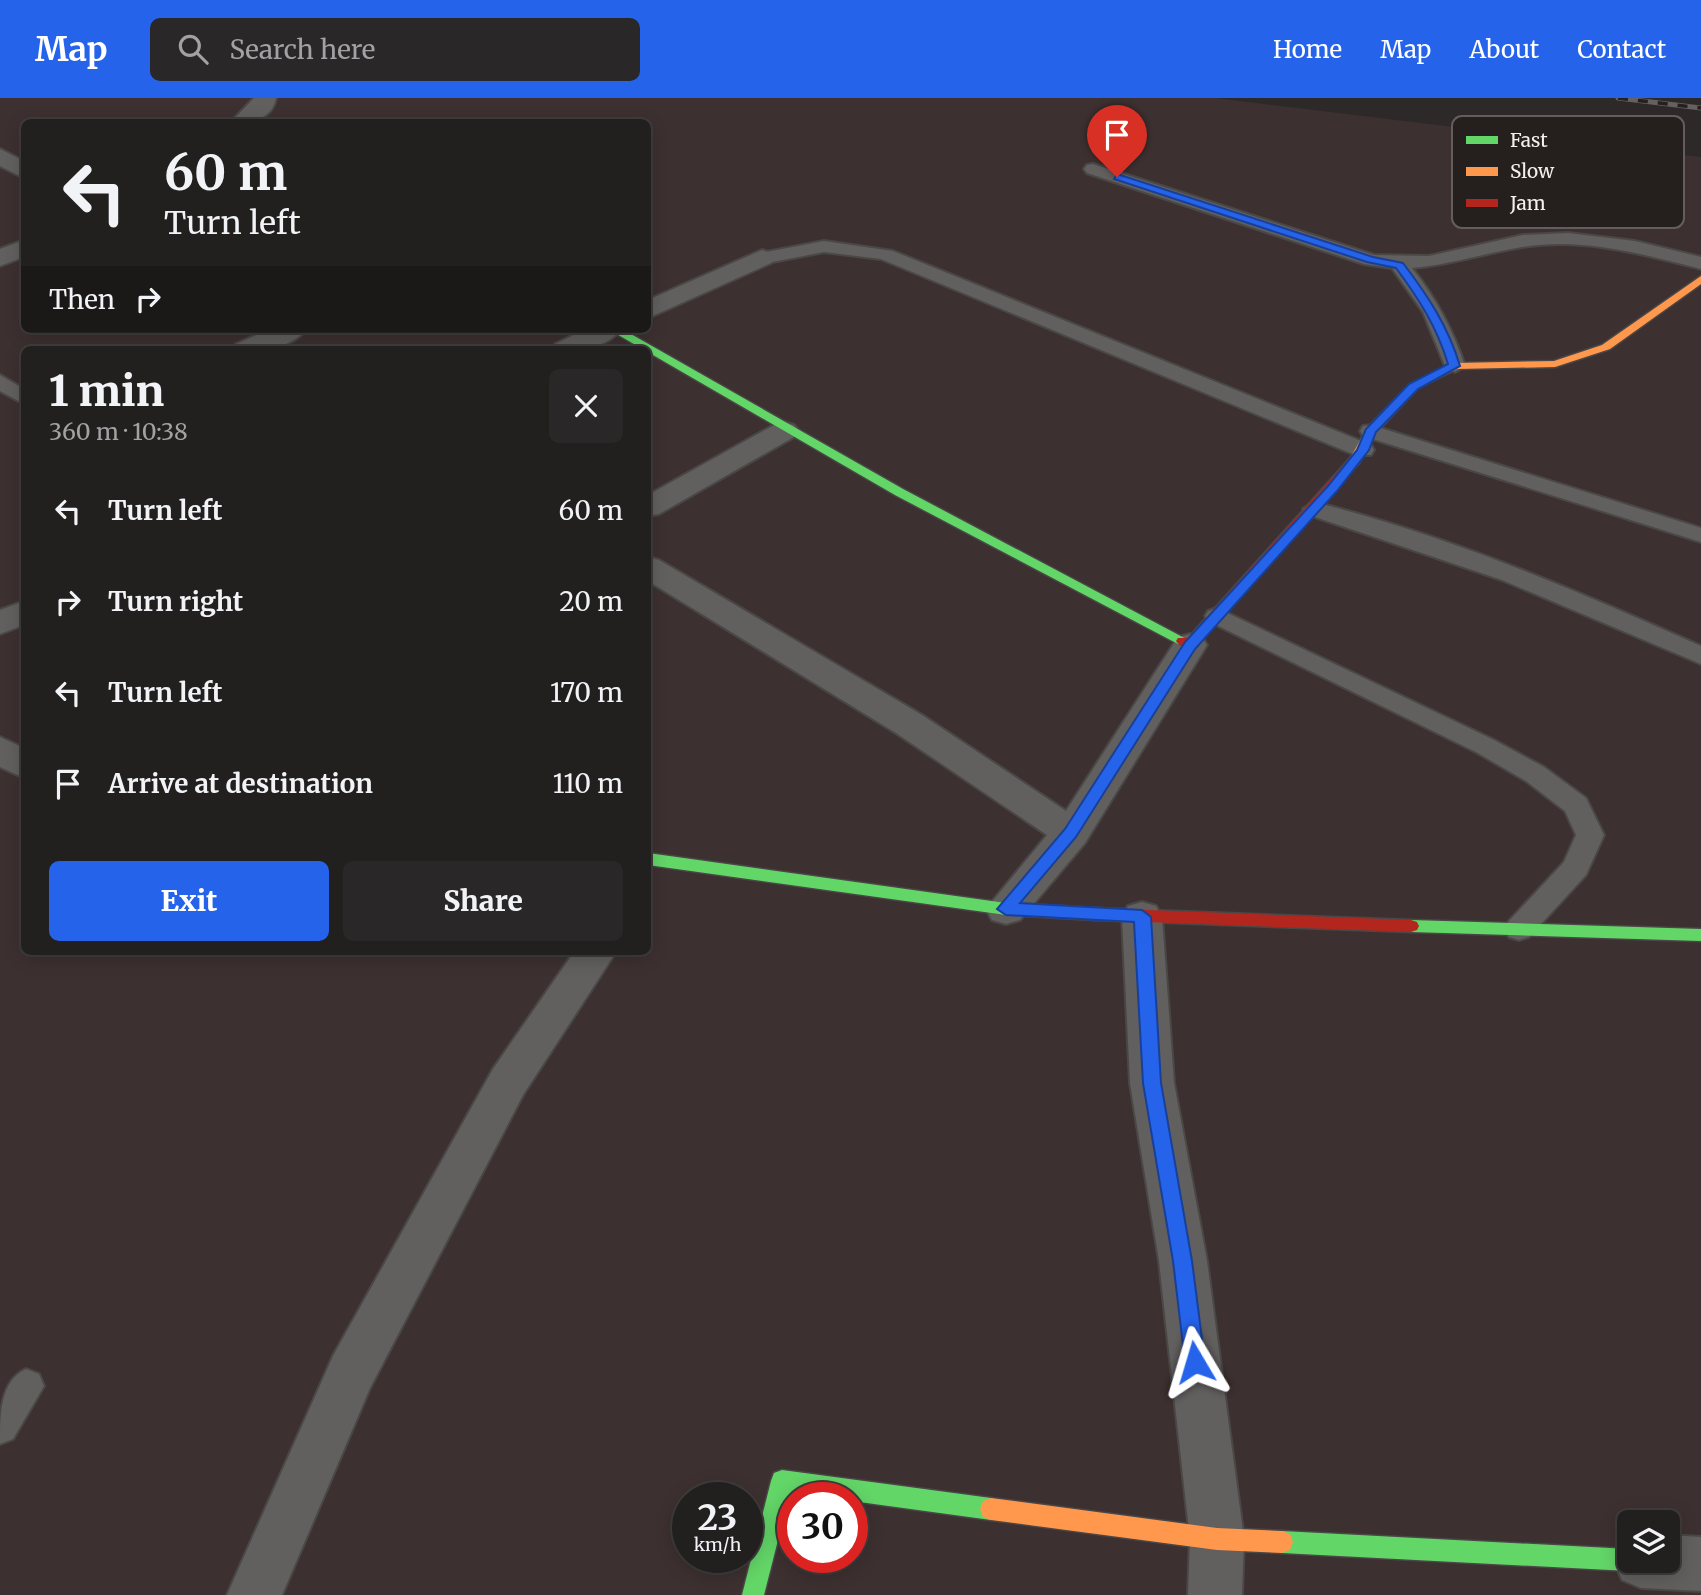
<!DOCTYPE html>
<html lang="en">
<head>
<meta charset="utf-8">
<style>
  :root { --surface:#221f1f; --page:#2a2728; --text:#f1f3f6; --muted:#a2a2a4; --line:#3f3d3d; --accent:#2563eb }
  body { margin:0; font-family:Merriweather,serif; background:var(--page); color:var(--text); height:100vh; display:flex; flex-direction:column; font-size:26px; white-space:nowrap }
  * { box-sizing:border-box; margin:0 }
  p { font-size:23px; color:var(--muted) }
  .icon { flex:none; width:38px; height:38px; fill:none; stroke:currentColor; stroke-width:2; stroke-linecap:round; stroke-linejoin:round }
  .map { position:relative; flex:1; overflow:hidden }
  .side { position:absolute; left:21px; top:248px; width:630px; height:609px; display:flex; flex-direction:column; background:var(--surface); border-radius:10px; box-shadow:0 4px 18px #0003,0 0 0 2px var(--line) }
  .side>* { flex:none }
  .top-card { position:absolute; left:21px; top:21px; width:630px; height:214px; border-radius:10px; box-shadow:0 4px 18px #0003,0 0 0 2px var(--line); background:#221f1f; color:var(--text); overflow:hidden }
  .fabs { position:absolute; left:1617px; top:1412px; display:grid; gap:14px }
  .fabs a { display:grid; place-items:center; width:63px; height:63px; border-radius:10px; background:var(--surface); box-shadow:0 4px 18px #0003,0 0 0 2px var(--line); font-size:35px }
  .speed { position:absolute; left:672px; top:1384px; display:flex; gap:14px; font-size:35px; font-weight:700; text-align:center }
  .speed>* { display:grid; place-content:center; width:91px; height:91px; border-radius:50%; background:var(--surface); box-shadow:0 4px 18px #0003,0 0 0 2px var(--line); line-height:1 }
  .speed small { font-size:18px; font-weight:400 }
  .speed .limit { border:10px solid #d22; background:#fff; color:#111 }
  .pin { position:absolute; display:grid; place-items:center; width:60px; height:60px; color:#fff; margin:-72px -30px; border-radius:50% 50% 50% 0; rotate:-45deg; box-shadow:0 0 7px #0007 }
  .pin .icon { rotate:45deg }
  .me { position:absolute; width:77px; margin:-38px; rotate:353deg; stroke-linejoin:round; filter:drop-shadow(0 0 5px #0008) }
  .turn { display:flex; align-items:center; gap:24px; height:147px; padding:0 28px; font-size:32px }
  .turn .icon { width:91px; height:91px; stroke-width:2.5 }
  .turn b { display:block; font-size:49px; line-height:60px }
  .then { display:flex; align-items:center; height:66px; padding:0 28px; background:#0003; gap:14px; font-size:26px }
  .round { display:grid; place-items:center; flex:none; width:74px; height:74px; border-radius:10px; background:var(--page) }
  .summary { display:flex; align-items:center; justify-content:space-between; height:119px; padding:0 28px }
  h1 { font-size:42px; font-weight:800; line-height:52px }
  .cta { display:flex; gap:14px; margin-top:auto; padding:14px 28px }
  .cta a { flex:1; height:80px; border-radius:10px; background:var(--accent); color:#fff; font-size:28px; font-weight:800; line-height:80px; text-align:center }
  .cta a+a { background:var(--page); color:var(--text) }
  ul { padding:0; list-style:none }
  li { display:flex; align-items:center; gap:21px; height:91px; padding:0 28px }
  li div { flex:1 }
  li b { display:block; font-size:26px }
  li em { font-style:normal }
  header { display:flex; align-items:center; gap:42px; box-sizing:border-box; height:98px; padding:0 35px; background:var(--accent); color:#fff }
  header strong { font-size:33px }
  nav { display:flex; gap:38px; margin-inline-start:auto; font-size:24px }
  .search { width:490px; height:63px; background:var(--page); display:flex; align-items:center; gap:18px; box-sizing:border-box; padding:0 24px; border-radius:10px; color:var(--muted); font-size:26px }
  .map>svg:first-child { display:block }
  .built { fill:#3d3030; fill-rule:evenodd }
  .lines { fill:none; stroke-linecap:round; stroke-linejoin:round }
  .lane-casing { stroke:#4a4747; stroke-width:4 }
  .street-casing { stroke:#4a4747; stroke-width:4 }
  .fast-casing { stroke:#4a4747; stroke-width:3 }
  .slow-casing { stroke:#4a4747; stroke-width:3 }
  .jam-casing { stroke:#4a4747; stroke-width:3 }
  .lane { fill:#625f5f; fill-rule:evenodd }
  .street { fill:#625f5f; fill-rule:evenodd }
  .fast { fill:#63d668; fill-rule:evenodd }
  .slow { fill:#ff974d; fill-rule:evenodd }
  .jam { fill:#b3261e; fill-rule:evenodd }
  .rail-casing { stroke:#656160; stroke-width:5 }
  .rail { stroke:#251f1e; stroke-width:3.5; stroke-dasharray:10; stroke-linecap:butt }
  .route { fill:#2563eb; stroke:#184099; stroke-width:2 }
  .key { fill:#251f1e; stroke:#635e5d; stroke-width:2 }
  .key-label { font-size:19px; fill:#f4f0ef }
</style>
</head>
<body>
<header>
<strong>Map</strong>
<div class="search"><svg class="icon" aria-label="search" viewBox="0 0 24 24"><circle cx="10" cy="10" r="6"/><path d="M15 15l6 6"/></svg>Search here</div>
<nav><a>Home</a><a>Map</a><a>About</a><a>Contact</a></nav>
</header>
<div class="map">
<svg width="1701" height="1497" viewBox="0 0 1701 1497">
  <rect width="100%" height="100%" fill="#2e2929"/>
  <!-- built -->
  <path class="built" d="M0 0H1215L1701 59V1497H0ZM24 24H648V231H24ZM24 252H648V854H24ZM688 1400H747V1460H688ZM793 1400H852V1460H793ZM1629 1424H1668V1463H1629Z"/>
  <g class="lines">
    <!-- lane casing -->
    <g class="lane-casing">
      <path id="lane" d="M1093 66 1374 157 1429 158 1523 137 1568 135 1635 143 1701 159V171C1642 156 1583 139 1522 149 1485 155 1449 167 1412 170 1436 200 1453 232 1465 268L1455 274 1445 268 1423 214 1392 170 1364 166 1087 75 1084 71 1087 67Z
        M824 143 893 153 1371 347 1374 352 1371 357H1355L881 161 824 154 762 166 753 160 755 156Z
        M0 277 24 291V306L0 293Z
        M1371 327 1701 430V444L1363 338 1360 333 1363 328Z
        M1314 404C1447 437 1576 492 1701 548V566L1502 482 1306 416 1303 411Z
        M1217 510 1494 642 1544 669 1586 700 1604 737 1586 777 1529 839 1519 842 1509 839 1504 831 1509 823 1564 764 1576 737 1565 713 1526 683 1476 654 1208 523 1205 518 1208 513Z
        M26 1271 39 1276 44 1288 13 1341 0 1346C0 1316 0 1283 26 1271Z"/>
    </g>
    <!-- street casing -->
    <g class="street-casing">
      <path id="street" d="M254 0H276C272 23 250 24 231 24Z
        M0 51 24 63V80L0 68Z
        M24 142V159L0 168V151Z
        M762 152 771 155 775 160 771 165 648 220V202Z
        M270 231H306C290 253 256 252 232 252L236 246Z
        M586 231H621C605 253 575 252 551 252L555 246Z
        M784 324 794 327 799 333 794 339 659 416 648 418V397L774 327Z
        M648 459 659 462 922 617 1066 713 1178 539 1190 536 1202 539 1207 547 1085 745 1020 822 1006 826 992 822 986 811 1047 737 896 635 648 483Z
        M24 503V527L0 536V512Z
        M0 639 24 650V680L0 669Z
        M1142 804 1156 808 1162 819 1174 985 1207 1163 1244 1441 1242 1497H1188L1190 1441 1159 1163 1130 985 1122 819 1128 808Z
        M574 854H616L523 997 370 1290 282 1497H227L333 1258 493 971Z
        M1668 1437 1701 1439V1493L1641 1490 1622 1482 1614 1463 1622 1444 1629 1441V1463H1668Z"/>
    </g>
    <!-- fast casing -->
    <g class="fast-casing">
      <path id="fast" d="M608 231H622L903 391 1190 543 1188 546H1178L895 397Z
        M648 755 1006 805 1095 810 1101 812 1103 816 1101 820 1095 822 1006 817 648 767Z
        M1411 822 1701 831V843L1411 834 1405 832 1403 828 1405 824Z
        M782 1372 991 1400 999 1403 1002 1411 999 1419 991 1422 852 1403V1400L790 1395 764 1497H742L771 1383 774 1375Z
        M1282 1433 1629 1451V1463H1640L1637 1470 1629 1473 1282 1455 1274 1452 1271 1444 1274 1436Z"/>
    </g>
    <!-- slow casing -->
    <g class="slow-casing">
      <path id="slow" d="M1701 178V186L1610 251 1555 269 1457 271 1418 290 1376 335 1359 365 1355 366 1349 362 1367 330 1410 286 1455 265 1554 263 1602 247Z
        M991 1400 1217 1430 1282 1433 1290 1436 1293 1444 1290 1452 1282 1455 1217 1452 991 1422 983 1419 980 1411 983 1403Z"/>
    </g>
    <!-- jam casing -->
    <g class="jam-casing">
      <path id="jam" d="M1355 358 1359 359V365L1195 550C1188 552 1180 549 1176 543L1178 540H1188L1351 359Z
        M1095 810 1411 822 1417 824 1419 828 1417 832 1411 834 1095 822 1089 820 1087 816 1089 812Z"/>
    </g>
    <!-- lane -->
    <use href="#lane" class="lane"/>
    <!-- street -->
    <use href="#street" class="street"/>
    <!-- fast -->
    <use href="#fast" class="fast"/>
    <!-- slow -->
    <use href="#slow" class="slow"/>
    <!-- jam -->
    <use href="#jam" class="jam"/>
    <!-- rail casing -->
    <g class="rail-casing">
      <path id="rail" d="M1618 0 1701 10"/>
    </g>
    <!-- rail -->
    <use href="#rail" class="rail"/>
  </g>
  <!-- route -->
  <path class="route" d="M1117 76 1373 159 1403 165C1428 198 1448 228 1460 268L1418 291 1376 334 1369 352 1337 393 1195 551 1076 739 1020 805 1142 812 1151 819 1161 985 1192 1163 1205 1264 1202 1271 1195 1274 1188 1271 1185 1264 1173 1163 1143 985 1134 824 1006 817 997 811 1065 731 1185 544 1328 388 1357 352 1366 331 1409 286 1448 266C1437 229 1419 201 1396 170L1367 164 1114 81Z"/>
  <!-- legend -->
  <rect x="1452" y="18" width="232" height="112" rx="10" class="key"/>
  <rect x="1466" y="38" width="32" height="8" fill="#63d668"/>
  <rect x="1466" y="69" width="32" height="9" fill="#ff974d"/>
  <rect x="1466" y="101" width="32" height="8" fill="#b3261e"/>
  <g class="key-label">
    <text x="1510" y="49">Fast</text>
    <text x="1510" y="80">Slow</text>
    <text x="1510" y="112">Jam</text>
  </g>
</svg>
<div class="fabs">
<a><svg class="icon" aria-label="layers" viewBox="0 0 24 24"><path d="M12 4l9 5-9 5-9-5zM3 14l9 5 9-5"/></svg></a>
</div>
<div class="speed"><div>23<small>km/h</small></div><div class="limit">30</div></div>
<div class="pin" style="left:1117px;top:79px;background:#d93025"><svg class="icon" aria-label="arrive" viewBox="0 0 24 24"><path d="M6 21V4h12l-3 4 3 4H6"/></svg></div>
<svg class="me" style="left:1195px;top:1264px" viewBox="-20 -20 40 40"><path d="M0-17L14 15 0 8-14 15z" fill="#2563eb" stroke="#fff" stroke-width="4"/></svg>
<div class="top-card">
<div class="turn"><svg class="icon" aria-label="left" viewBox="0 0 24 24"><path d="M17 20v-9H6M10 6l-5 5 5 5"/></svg><div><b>60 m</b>Turn left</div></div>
<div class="then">Then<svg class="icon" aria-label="right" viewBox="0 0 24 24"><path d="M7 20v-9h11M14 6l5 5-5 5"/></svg></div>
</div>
<section class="side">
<div class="summary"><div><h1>1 min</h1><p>360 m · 10:38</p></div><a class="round"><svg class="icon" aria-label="close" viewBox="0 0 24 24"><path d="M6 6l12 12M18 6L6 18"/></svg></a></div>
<ul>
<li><svg class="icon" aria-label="left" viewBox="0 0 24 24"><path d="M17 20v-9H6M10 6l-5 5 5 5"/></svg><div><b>Turn left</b></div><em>60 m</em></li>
<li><svg class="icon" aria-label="right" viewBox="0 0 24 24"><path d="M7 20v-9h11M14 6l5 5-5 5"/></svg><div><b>Turn right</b></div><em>20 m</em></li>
<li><svg class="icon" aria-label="left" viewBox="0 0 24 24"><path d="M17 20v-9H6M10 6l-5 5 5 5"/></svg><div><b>Turn left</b></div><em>170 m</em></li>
<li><svg class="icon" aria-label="arrive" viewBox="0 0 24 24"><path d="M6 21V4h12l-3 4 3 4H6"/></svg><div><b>Arrive at destination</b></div><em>110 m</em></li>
</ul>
<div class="cta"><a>Exit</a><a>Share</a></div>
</section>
</div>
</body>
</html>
